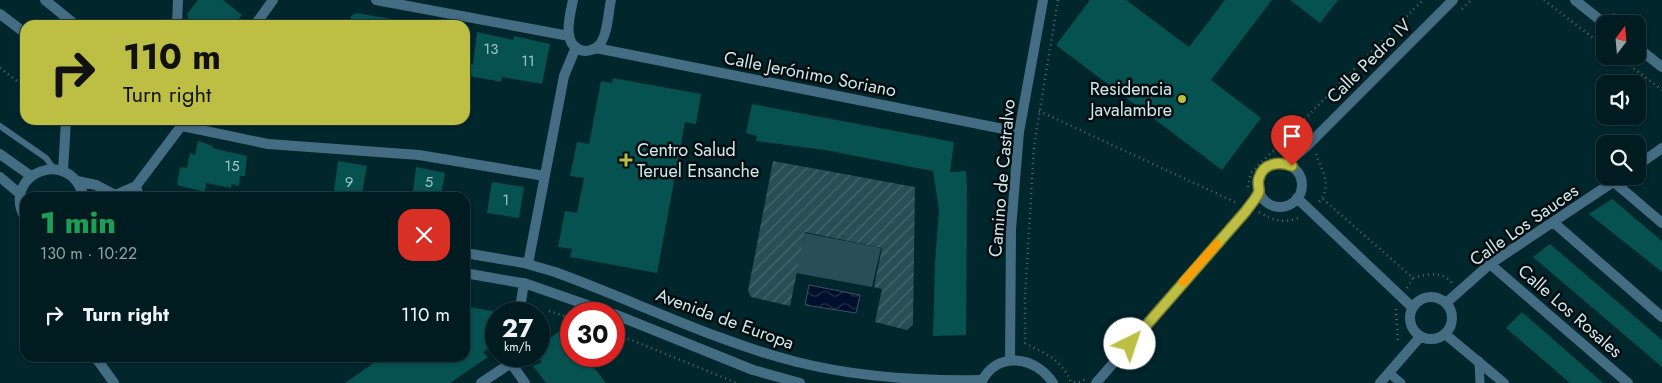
<!DOCTYPE html>
<html lang="en">
<head>
<meta charset="utf-8">
<style>
  :root { --surface:#011c21; --page:#0b252a; --text:#f1f3f6; --muted:#96a1a5; --line:#233a3f }
  body { margin:0; font-family:Jost,sans-serif; background:var(--page); color:var(--text); height:100vh; display:flex; flex-direction:column; font-size:19px; white-space:nowrap }
  * { box-sizing:border-box; margin:0 }
  p { font-size:16px; color:var(--muted) }
  .icon { flex:none; width:28px; height:28px; fill:none; stroke:currentColor; stroke-width:2; stroke-linecap:round; stroke-linejoin:round }
  .map { position:relative; flex:1; overflow:hidden }
  .panel { position:absolute; left:20px; top:192px; width:450px; height:170px; display:flex; flex-direction:column; background:var(--surface); border-radius:15px; box-shadow:0 1px 4px #0004,0 0 0 1px var(--line) }
  .panel>* { flex:none }
  .hud { position:absolute; left:20px; top:20px; width:450px; height:105px; border-radius:15px; box-shadow:0 1px 4px #0004,0 0 0 1px var(--line); background:#bcbf43; color:#111; overflow:hidden }
  .needle { width:32px; rotate:16deg }
  .buttons { position:absolute; left:1596px; top:15px; display:grid; gap:10px }
  .buttons a { display:grid; place-items:center; width:50px; height:50px; border-radius:10px; background:var(--surface); box-shadow:0 1px 4px #0004,0 0 0 1px var(--line); font-size:25px }
  .speed { position:absolute; left:485px; top:302px; display:flex; gap:10px; font-size:25px; font-weight:700; text-align:center }
  .speed>* { display:grid; place-content:center; width:65px; height:65px; border-radius:50%; background:var(--surface); box-shadow:0 1px 4px #0004,0 0 0 1px var(--line); line-height:1 }
  .speed small { font-size:12px; font-weight:400 }
  .speed .limit { border:8px solid #d22; background:#fff; color:#111 }
  .pin { position:absolute; display:grid; place-items:center; width:42px; height:42px; color:#fff; margin:-51px -21px; border-radius:50% 50% 50% 0; rotate:-45deg; box-shadow:0 0 5px #0007 }
  .pin .icon { rotate:45deg }
  .me { position:absolute; width:55px; margin:-28px; rotate:41deg; stroke-linejoin:round; filter:drop-shadow(0 0 4px #0008) }
  .turn { display:flex; align-items:center; gap:18px; height:105px; padding:0 20px; font-size:22px }
  .turn .icon { width:65px; height:65px; stroke-width:2.5 }
  .turn b { display:block; font-size:35px; line-height:42px }
  .round { display:grid; place-items:center; flex:none; width:52px; height:52px; border-radius:15px; background:var(--page) }
  .headline { display:flex; align-items:center; justify-content:space-between; height:85px; padding:0 20px }
  h1 { font-size:30px; font-weight:800; line-height:38px; color:#1e9e55 }
  ul { padding:0; list-style:none }
  li { display:flex; align-items:center; gap:15px; height:75px; padding:0 20px }
  li div { flex:1 }
  li b { display:block; font-size:19px }
  li em { font-style:normal }
  .map>svg:first-child { display:block }
  .grass { fill:#2a4e55 }
  .garden { fill:url(#garden-furrows) }
  .water { fill:url(#water-waves); stroke:#3f5064 }
  .building { fill:#055250 }
  .lines { fill:none; stroke-linecap:round; stroke-linejoin:round }
  .path { stroke:#4c6a70; stroke-width:2.5; stroke-dasharray:1 4; stroke-linecap:butt }
  .service { stroke:#446c82; stroke-width:6 }
  .pedestrian { stroke:#446c82; stroke-width:9 }
  .minor { stroke:#446c82; stroke-width:10 }
  .tertiary { stroke:#446c82; stroke-width:10 }
  .route-casing { stroke:#7a7c2c; stroke-width:12 }
  .route { stroke:#bcbf43; stroke-width:9 }
  .slow { stroke:#f59e0b; stroke-width:9 }
  .poi-dot { fill:#bcbf43; stroke:#020d0f; stroke-width:2 }
  .labels { text-anchor:middle; stroke-width:5; stroke-linejoin:round; paint-order:stroke }
  .number-label { font-size:15px; fill:#a0c1c4 }
  .street-label { font-size:18px; fill:#d3e6ea; stroke:#020d0f }
  .poi-label { font-size:18px; fill:#d3e6ea; stroke:#020d0f; text-anchor:end }
</style>
</head>
<body>
<div class="map">
<svg width="1662" height="383" viewBox="0 0 1662 383">
  <defs>
    <pattern id="garden-furrows" width="10" height="10" patternUnits="userSpaceOnUse" patternTransform="scale(1.25)"><rect width="10" height="10" fill="#2a4e55"/><path d="M-1 1l2-2M0 10L10 0M9 11l2-2" fill="none" stroke="#48686e"/></pattern>
    <pattern id="water-waves" width="16" height="10" patternUnits="userSpaceOnUse" patternTransform="scale(1.25)"><rect width="16" height="10" fill="#000f2b"/><path d="M0 5q4-4 8 0t8 0" fill="none" stroke="#24324a"/></pattern>
  </defs>
  <rect width="100%" height="100%" fill="#01262c"/>
  <!-- grass -->
  <path class="grass" d="M805 233 881 248 872 287 796 273Z"/>
  <!-- garden -->
  <path class="garden" d="M773 161 915 187 913 324 907 330 875 322 882 289 874 287 882 248 805 232 790 306 751 297 748 291Z"/>
  <!-- water -->
  <path class="water" d="M809 285 860 295 856 313 805 305Z"/>
  <!-- building -->
  <path class="building" d="M198 0H223L242 15 234 25H190L187 14Z
    M1090 0H1126L1189 47 1225 0H1272L1211 80 1261 118 1222 170 1056 45Z
    M1290 0H1338L1320 23Z
    M356 13 391 19V25H349L351 16Z
    M477 32 513 40 514 36 550 44 542 84 502 77 501 82 465 75V58L473 65Z
    M613 78 701 94 696 124 685 122 657 273 570 257 572 249 558 247 565 211 577 213 584 178 570 176 577 142 589 144 601 81 612 83Z
    M752 104 954 142 950 172 966 171 967 187 966 335 933 336 935 262 939 210 933 171 825 150 756 141 757 136 746 133Z
    M198 141 213 146 212 148 247 156 245 176H240L239 186 232 184 231 188 206 183 205 192 177 185 180 167 187 168 190 153 195 155Z
    M338 161 367 166 361 198H333Z
    M416 167 445 173 441 195 413 191Z
    M492 182 524 187 519 218 487 213Z
    M1612 199 1662 241V272L1589 214Z
    M1550 244 1662 340V367L1533 257Z
    M465 306 496 312V343L483 352 488 357 450 383H345L381 358H465Z
    M1522 312 1603 383H1570L1506 328Z
    M560 331 562 335 567 332 571 338V356H585L606 383H546L533 366 542 362 539 358V346Z"/>
  <g class="lines">
    <!-- path -->
    <path class="path" d="M1058 0 1034 146 1025 298V343C1047 355 1060 358 1071 382H1081L1086 379
      M1544 0 1605 47
      M1462 9 1471 0
      M1613 14 1626 24
      M1638 32 1645 37
      M1618 56 1662 90
      M0 68 25 87
      M1039 111 1237 203
      M1316 154C1321 170 1334 186 1318 203
      M1248 187 1251 173 1423 0
      M1323 199 1413 278C1425 274 1443 271 1452 283
      M1259 212C1275 221 1283 224 1301 217
      M1407 288 1413 278
      M1396 309 1398 342
      M549 311 571 318
      M614 333 737 383"/>
    <!-- service -->
    <path class="service" d="M0 126 46 158 54 169"/>
    <!-- pedestrian -->
    <path class="pedestrian" d="M1479 361 1480 383
      M1389 373 1401 383"/>
    <!-- minor -->
    <path class="minor" d="M45 0 72 22V25
      M376 0 569 36
      M573 0C570 15 560 48 585 51 589 51 596 49 599 45 608 35 608 13 611 0
      M1575 0 1605 24
      M0 14 25 33
      M177 25 178 0
      M255 25 273 0
      M596 48 1019 132
      M1638 48 1662 67
      M181 120 182 126 268 144 419 155 545 176
      M0 154 31 176
      M1258 185a22 22 0 1 1 44 0a22 22 0 1 1-44 0Z
      M1286 164 1306 147 1453 0
      M1638 165 1662 148
      M63 171 66 120
      M0 177 20 194
      M77 181 96 185 115 195 136 186 185 121
      M1614 182 1662 223
      M136 186 139 198
      M1297 198 1412 307
      M25 218C0 174 71 145 84 198
      M1553 222 1662 317
      M465 253 524 263 555 272C635 301 714 341 797 362 856 377 921 381 982 380
      M528 264 564 76 576 47
      M1490 264 1628 383
      M465 273 527 284 613 314
      M1410 318a21 21 0 1 1 42 0a21 21 0 1 1-42 0Z
      M1446 303 1490 264 1622 176
      M519 314 524 283
      M614 314 753 370 800 383
      M1445 334 1504 383
      M512 356 511 363 525 383
      M96 358 114 383
      M481 383 511 363
      M1096 383 1246 211 1259 192
      M1380 383 1420 337"/>
    <!-- tertiary -->
    <path class="tertiary" d="M1010 360 1011 229 1019 132 1043 0
      M981 383C996 350 1036 356 1053 383"/>
  </g>
  <g class="lines">
    <!-- route casing -->
    <g class="route-casing">
      <path id="route" d="M1130 344 1246 211C1249 206 1258 197 1259 191 1259 186 1257 183 1259 178 1263 163 1279 161 1292 166"/>
    </g>
    <!-- route -->
    <use href="#route" class="route"/>
    <!-- slow -->
    <path class="slow" d="M1183 282 1217 244"/>
  </g>
  <!-- markers -->
  <g class="poi-dot">
    <circle cx="1182" cy="99" r="5"/>
    <path d="M623.5 152.5h5v5h5v5h-5v5h-5v-5h-5v-5h5z"/>
  </g>
  <g class="labels">
    <!-- number labels -->
    <g class="number-label">
      <text x="491" y="54">13</text>
      <text x="528" y="66">11</text>
      <text x="232" y="171">15</text>
      <text x="349" y="187">9</text>
      <text x="429" y="187">5</text>
      <text x="506" y="205">1</text>
    </g>
    <!-- street labels -->
    <g class="street-label">
      <text transform="translate(1369 61) rotate(-45)" y="6">Calle Pedro IV</text>
      <text transform="translate(810 74) rotate(11)" y="6">Calle Jerónimo Soriano</text>
      <text transform="translate(1002 178) rotate(-85)" y="6">Camino de Castralvo</text>
      <text transform="translate(1524 225) rotate(-35)" y="6">Calle Los Sauces</text>
      <text transform="translate(1570 311) rotate(41)" y="6">Calle Los Rosales</text>
      <text transform="translate(725 319) rotate(20)" y="6">Avenida de Europa</text>
    </g>
    <!-- poi labels -->
    <g class="poi-label">
      <text x="1172" y="95">Residencia<tspan x="1172" dy="21">Javalambre</tspan></text>
      <text x="637" y="156" text-anchor="start">Centro Salud<tspan x="637" dy="21">Teruel Ensanche</tspan></text>
    </g>
  </g>
</svg>
<div class="buttons">
<a><svg class="needle" viewBox="-14 -14 28 28"><path d="M0-13l5 13h-10z" fill="#e53935"/><path d="M0 13l5-13h-10z" fill="#96a1a5"/></svg></a>
<a><svg class="icon" aria-label="sound" viewBox="0 0 24 24"><path d="M4 9h4l5-4v14l-5-4H4zM17 9q2 3 0 6"/></svg></a>
<a><svg class="icon" aria-label="search" viewBox="0 0 24 24"><circle cx="10" cy="10" r="6"/><path d="M15 15l6 6"/></svg></a>
</div>
<div class="speed"><div>27<small>km/h</small></div><div class="limit">30</div></div>
<div class="pin" style="left:1292px;top:166px;background:#d93025"><svg class="icon" aria-label="arrive" viewBox="0 0 24 24"><path d="M6 21V4h12l-3 4 3 4H6"/></svg></div>
<svg class="me" style="left:1130px;top:344px" viewBox="-20 -20 40 40"><circle r="19" fill="#fff"/><path d="M0-13L10 11 0 6-10 11z" fill="#bcbf43"/></svg>
<div class="hud">
<div class="turn"><svg class="icon" aria-label="right" viewBox="0 0 24 24"><path d="M7 20v-9h11M14 6l5 5-5 5"/></svg><div><b>110 m</b>Turn right</div></div>
</div>
<section class="panel">
<div class="headline"><div><h1>1 min</h1><p>130 m · 10:22</p></div><a class="round" style="background:#d93025;color:#fff"><svg class="icon" aria-label="close" viewBox="0 0 24 24"><path d="M6 6l12 12M18 6L6 18"/></svg></a></div>
<ul>
<li><svg class="icon" aria-label="right" viewBox="0 0 24 24"><path d="M7 20v-9h11M14 6l5 5-5 5"/></svg><div><b>Turn right</b></div><em>110 m</em></li>
</ul>
</section>
</div>
</body>
</html>
